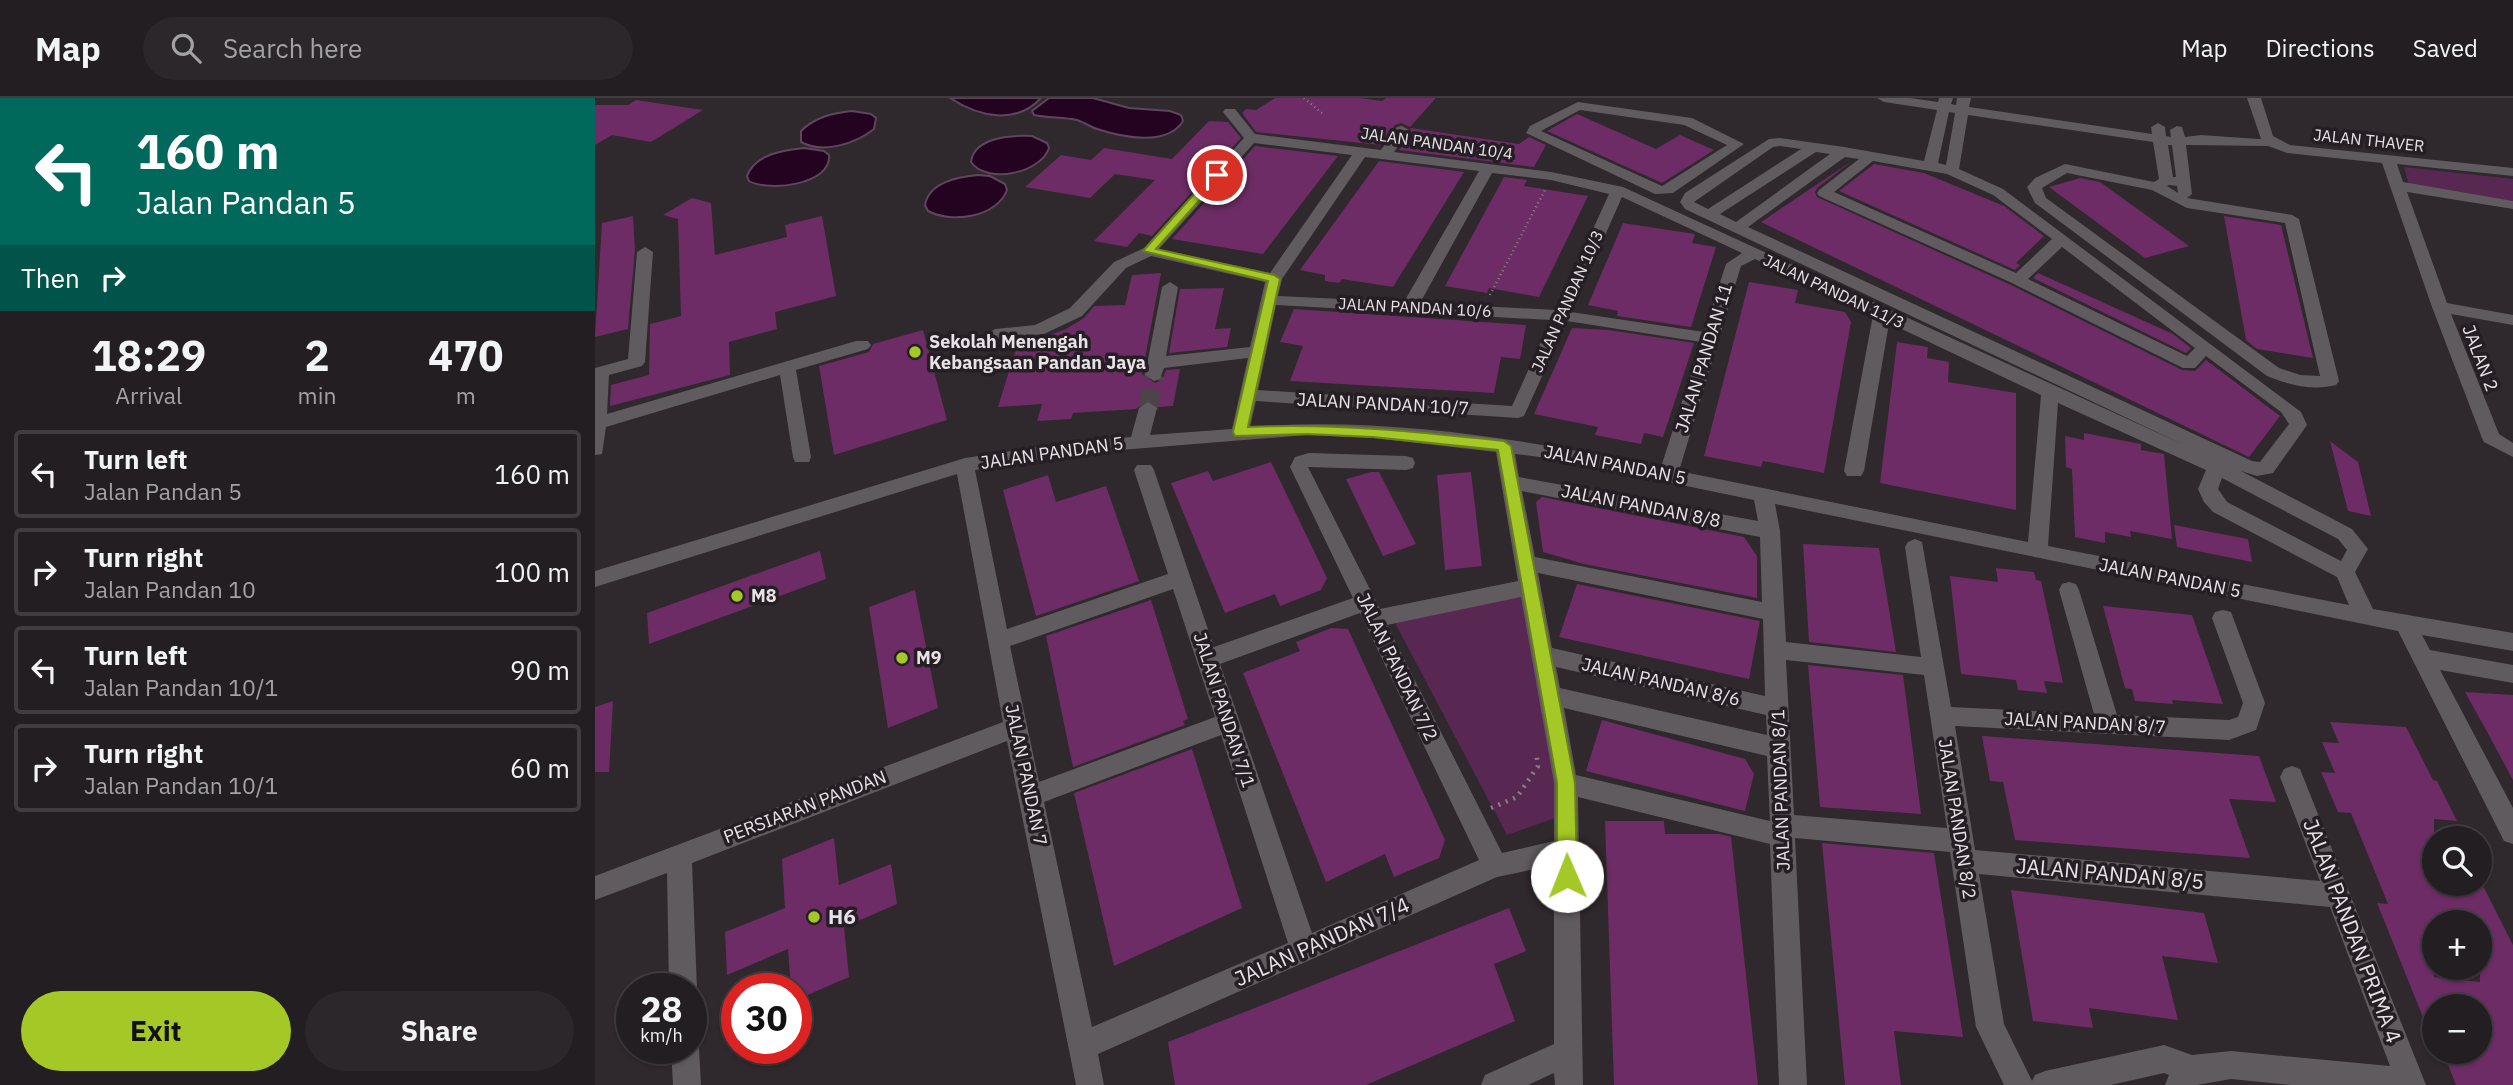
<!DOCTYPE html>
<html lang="en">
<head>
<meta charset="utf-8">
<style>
  :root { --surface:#231e22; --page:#2b272a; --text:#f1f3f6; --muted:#a3a2a5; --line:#403c40; --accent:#a4c825 }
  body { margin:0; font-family:"IBM Plex Sans",sans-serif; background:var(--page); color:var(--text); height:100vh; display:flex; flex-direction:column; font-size:26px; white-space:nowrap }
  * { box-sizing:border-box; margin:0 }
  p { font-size:23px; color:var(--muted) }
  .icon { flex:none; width:38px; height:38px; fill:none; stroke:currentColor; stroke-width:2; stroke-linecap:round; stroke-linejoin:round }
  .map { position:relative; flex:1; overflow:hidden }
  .panel { display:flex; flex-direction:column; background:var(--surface); width:595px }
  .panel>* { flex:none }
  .hud { background:#00695c; color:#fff; overflow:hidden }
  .controls { position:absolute; left:1827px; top:728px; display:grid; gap:14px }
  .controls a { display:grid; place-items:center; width:70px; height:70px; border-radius:50%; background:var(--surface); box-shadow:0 2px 5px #0004,0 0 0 2px var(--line); font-size:35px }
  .speed { position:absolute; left:21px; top:875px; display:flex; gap:14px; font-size:35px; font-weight:700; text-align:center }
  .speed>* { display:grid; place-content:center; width:91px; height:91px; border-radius:50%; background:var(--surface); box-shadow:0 2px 5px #0004,0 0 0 2px var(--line); line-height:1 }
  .speed small { font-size:18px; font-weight:400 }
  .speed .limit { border:10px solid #d22; background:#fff; color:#111 }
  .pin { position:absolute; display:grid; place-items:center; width:60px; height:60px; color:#fff; margin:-30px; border:4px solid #fff; border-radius:50%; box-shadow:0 2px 7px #0007 }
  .me { position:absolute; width:77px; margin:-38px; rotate:359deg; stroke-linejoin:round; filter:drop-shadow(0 0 5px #0008) }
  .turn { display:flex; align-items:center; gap:24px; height:147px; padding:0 21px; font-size:32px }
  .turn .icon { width:91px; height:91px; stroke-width:2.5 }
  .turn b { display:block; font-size:49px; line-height:60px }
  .then { display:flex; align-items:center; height:66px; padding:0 21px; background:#0003; gap:14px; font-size:26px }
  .eta { display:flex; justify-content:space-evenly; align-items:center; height:119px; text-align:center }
  .eta b { font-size:42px; font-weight:800; line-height:49px }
  .button { display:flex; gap:14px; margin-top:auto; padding:14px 21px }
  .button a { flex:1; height:80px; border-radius:42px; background:var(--accent); color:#111; font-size:28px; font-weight:800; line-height:80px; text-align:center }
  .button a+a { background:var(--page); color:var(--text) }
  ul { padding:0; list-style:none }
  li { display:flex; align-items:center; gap:21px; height:88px; margin:0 14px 10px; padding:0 7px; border:4px solid var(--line); border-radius:7px }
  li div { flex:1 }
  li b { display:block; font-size:26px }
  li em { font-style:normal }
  header { display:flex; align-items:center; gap:42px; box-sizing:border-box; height:98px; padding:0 35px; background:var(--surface); border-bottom:2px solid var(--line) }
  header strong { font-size:33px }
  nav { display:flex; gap:38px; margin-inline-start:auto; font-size:24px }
  .search { width:490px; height:63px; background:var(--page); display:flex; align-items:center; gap:18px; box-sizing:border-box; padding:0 24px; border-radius:38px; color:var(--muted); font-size:26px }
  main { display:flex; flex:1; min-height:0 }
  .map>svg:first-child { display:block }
  .green { fill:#582752 }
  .water { fill:#240320; stroke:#5e465b; stroke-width:2 }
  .building { fill:#6d2c65; fill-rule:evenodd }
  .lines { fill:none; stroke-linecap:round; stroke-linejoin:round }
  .minor-tunnel { stroke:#4b4449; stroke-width:19; stroke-dasharray:19 10; stroke-linecap:butt }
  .path-far1 { stroke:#878185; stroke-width:2.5; stroke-dasharray:1 3.5; stroke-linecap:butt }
  .path { stroke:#878185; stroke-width:4.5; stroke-dasharray:2 6; stroke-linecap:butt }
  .minor { fill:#5f5b5e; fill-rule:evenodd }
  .route { fill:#a4c825; stroke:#6b8218; stroke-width:2 }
  .poi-dot { fill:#a4c825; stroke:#251e24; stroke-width:2.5 }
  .labels { text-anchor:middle; stroke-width:7; stroke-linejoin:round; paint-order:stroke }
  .far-street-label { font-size:16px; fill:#e7e2e6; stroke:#251e24 }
  .poi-label { font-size:18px; font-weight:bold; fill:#e7e2e6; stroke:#251e24; text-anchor:start }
  .street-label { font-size:18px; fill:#e7e2e6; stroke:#251e24 }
  .near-street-label { font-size:21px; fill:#e7e2e6; stroke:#251e24 }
  .near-poi-label { font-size:21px; font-weight:bold; fill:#e7e2e6; stroke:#251e24; text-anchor:start }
</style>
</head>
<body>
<header>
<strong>Map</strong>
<div class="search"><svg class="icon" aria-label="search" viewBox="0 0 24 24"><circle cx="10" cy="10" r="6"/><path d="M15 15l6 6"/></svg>Search here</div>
<nav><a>Map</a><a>Directions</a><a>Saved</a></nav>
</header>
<main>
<section class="panel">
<div class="hud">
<div class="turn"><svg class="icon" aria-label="left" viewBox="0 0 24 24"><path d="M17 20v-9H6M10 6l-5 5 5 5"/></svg><div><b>160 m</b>Jalan Pandan 5</div></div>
<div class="then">Then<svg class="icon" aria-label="right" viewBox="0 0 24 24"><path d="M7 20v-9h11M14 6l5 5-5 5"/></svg></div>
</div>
<div class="eta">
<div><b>18:29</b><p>Arrival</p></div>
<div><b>2</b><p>min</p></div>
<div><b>470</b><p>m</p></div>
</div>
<ul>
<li><svg class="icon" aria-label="left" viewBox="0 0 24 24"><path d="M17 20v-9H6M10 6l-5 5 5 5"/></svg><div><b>Turn left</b><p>Jalan Pandan 5</p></div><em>160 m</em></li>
<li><svg class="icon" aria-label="right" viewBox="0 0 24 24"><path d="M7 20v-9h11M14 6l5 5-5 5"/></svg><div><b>Turn right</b><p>Jalan Pandan 10</p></div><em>100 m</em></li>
<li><svg class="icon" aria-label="left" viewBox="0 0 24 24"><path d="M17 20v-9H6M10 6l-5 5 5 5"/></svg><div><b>Turn left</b><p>Jalan Pandan 10/1</p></div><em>90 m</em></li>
<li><svg class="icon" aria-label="right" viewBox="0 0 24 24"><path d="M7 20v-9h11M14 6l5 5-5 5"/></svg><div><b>Turn right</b><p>Jalan Pandan 10/1</p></div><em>60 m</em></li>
</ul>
<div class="button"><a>Exit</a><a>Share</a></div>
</section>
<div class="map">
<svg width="1918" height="987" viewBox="0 0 1918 987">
  <rect width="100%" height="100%" fill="#2f282d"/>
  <!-- green -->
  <path class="green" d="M1809 69 1918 81V103L1814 87Z
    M930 497 960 678V720L912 737 799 523Z"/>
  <!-- water -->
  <path class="water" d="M355 0H446C421 27 384 19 355 0Z
    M454 0H498L534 10 575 13 586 17 588 23C572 49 527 39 502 31 495 29 489 24 482 22 469 19 453 20 439 17L437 13Z
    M257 13 276 16 281 20 279 31C260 46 228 56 206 44V33C220 19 238 15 257 13Z
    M437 38 452 45 454 50C446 75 392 87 376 64 379 39 417 37 437 38Z
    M209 50 229 53 234 57C237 87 173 94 154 83L152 78C160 56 189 52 209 50Z
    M383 77 395 78 410 86 412 92C402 119 357 126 333 113L330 107C334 84 363 79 383 77Z"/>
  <!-- building -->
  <path class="building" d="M680 0H765L787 3 791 0H841L815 29 806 25 800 27 786 47 661 34 647 15 651 11 661 12Z
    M41 2 108 12 56 44 17 37 0 47V7H33Z
    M982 16 1061 51 1085 37 1119 52 1067 85 952 33Z
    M614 23 633 24 646 40 557 138 544 135 532 149 499 143 560 82 520 76 495 100 430 89 466 57 496 62 509 50 577 61Z
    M815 30 924 46 934 39 951 47 939 69 804 52 816 33Z
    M660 48 743 58 668 156 577 141Z
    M784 63 869 74 798 189 747 181 744 185 730 183V177L705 172Z
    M1257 63 1222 90 1220 94 1222 99 1416 187 1587 272 1600 273 1611 262 1685 318 1654 359 1166 124Z
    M1279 66 1329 75 1409 108 1449 138 1421 165 1425 167 1420 172 1244 93Z
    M909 79 932 82 929 88 993 98 944 199 894 190 892 195 850 188Z
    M1485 80 1505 84 1594 148 1550 160 1454 89Z
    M97 100 116 105 120 157 192 139 190 127 227 118 241 198 180 214 182 231 134 244 135 277 15 308 16 287 54 277 55 226 86 218 83 121 68 117Z
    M38 118 40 152 33 231 0 239 7 125Z
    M1629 118 1686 127 1718 260 1662 251 1651 242Z
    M1028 125 1100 136 1097 145 1121 149 1096 229 1022 218 1023 213 993 207Z
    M566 175 547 276 560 285 567 282 571 272 585 271 578 308 564 309 552 302 541 311 478 315 476 321 442 323 447 306 403 309 424 241 449 239 471 231 489 220 499 208 530 207 537 177Z
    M1443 175 1578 236 1596 250 1591 255 1438 180Z
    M1154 184 1203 192 1200 205 1250 214 1256 224 1229 375 1168 363 1166 369 1109 358Z
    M629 190 620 231 636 230 632 249 574 255 585 191Z
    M699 211 931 227 925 261 906 259 899 295 695 283 708 248 685 244Z
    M977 230 1014 232 1099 245 1068 339 1049 335 1046 346 1000 337 1003 329 939 316Z
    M328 232 352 322 239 357 224 268 274 254 278 246Z
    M1302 244 1333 249 1332 260 1354 264 1353 284 1421 295V412L1285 385Z
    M1489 335 1546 346V352L1569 356 1577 441 1535 433 1536 439 1510 434V445L1480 439 1477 371 1471 369 1470 338 1489 342Z
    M1735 343 1763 364 1776 418 1753 413Z
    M676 364 732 480 726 492 685 508 680 496 630 515 576 385 613 373 618 383Z
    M776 374H784L821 446 788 458 751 381Z
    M876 374 887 468 850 472 842 377Z
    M453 377 461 404 511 388 544 483 441 518 408 392Z
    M947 399 1149 439 1162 458V500L989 466 948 454 941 404Z
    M1579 427 1653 441 1657 464 1582 449Z
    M1208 446 1284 450 1301 554 1214 544Z
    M225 453 231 481 54 546 52 515Z
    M1401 470 1439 474 1441 482 1446 483 1468 585 1449 583 1452 595 1423 592 1421 582 1366 576 1355 478 1403 484Z
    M982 486 1165 523 1154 581 964 539Z
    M320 492 343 610 293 630 274 509Z
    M556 502 593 621 588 623 590 627 478 669 451 538Z
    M1508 508 1597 517 1628 606 1577 602 1578 606 1540 603 1537 591 1530 590Z
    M736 530 753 531 850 742 844 760 799 779 790 756 731 784 648 575 705 553 701 544Z
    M1213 567 1308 577 1326 716 1225 709Z
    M1870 594 1918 597V682L1890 630Z
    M18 603 14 674H0V609Z
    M1007 622 1150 661 1159 676 1150 713 991 673Z
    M1735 624 1811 629 1838 682 1842 683 1862 723 1839 721V786H1885V782L1918 847V987H1861L1848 954 1885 958V908H1839L1838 944 1782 805 1793 806 1756 715 1743 714 1726 674 1740 675 1727 644 1744 645ZM1839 824H1885V884L1839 879Z
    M1387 638 1664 658 1681 704 1634 701 1655 760 1420 742 1408 684 1395 683Z
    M597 651 647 810 519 868 479 695Z
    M1010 723H1069L1070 736H1124L1136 739 1163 987H1019Z
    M239 740 244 787 296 766 302 806 249 829 254 879 201 902V891H196L193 851 132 877 130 834 190 810 187 761Z
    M1227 745 1339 755 1368 939 1299 933 1306 987H1250Z
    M1416 792 1609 815 1623 865 1567 858 1583 922 1494 910 1498 930 1438 923Z
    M914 810 931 853 899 866 920 923 771 987H580L573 944Z"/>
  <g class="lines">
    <!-- minor-tunnel -->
    <path class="minor-tunnel" d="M553 310 559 277"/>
    <!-- path-far1 -->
    <path class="path-far1" d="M709 0 728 16
      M895 197 950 92"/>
    <!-- path -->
    <path class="path" d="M896 710 922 699 943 668 941 654"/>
    <!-- minor -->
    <path class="minor" d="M1282 0H1315L1343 4 1344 0H1358L1356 6 1361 7 1362 0H1376L1374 9 1557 36 1556 29 1563 25 1570 29 1571 38 1576 39 1575 32 1582 28 1587 29 1590 39 1606 37 1663 41H1666L1652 0H1666L1678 38 1695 47 1918 70V78L1802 66 1808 84 1918 103V111L1812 94 1852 205 1918 217V227L1856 216 1904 336 1918 345V359L1889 344 1887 340 1837 209 1787 65 1692 55 1673 48 1591 47 1597 96 1592 100 1697 117 1704 121 1744 283 1741 287C1718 293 1694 287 1672 278L1440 105 1432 89 1440 80 1470 66 1559 84 1564 81 1558 44 1373 17 1364 71 1408 91 1706 314 1712 327 1678 375 1662 378 1646 373 1757 431 1773 451 1760 474 1778 511 1918 535V553L1827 537 1835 552 1918 567V585L1845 572 1918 710V746L1909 743 1803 533 1180 406 1185 433 1191 544 1326 559 1310 449 1313 444 1320 441 1327 444 1356 609 1499 616 1464 492 1467 486 1474 484 1481 486 1484 492 1522 617 1634 622 1643 619 1648 605 1617 520 1620 514 1628 512 1636 514 1670 605 1661 632 1634 642 1360 628 1380 752 1725 783 1685 679 1689 671 1697 668 1705 671 1831 987H1696L1636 981 1602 987H1570L1574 977 1569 975 1516 987H1409L1381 929 1355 754 1200 740 1212 987H1184L1175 746 983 699 988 987H960L959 975 933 987H886L890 977 959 946V767L902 779 503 956 509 987H481L412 643 97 765 102 891 96 901V891H74L72 775 0 802V778L408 624 362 376 0 489V473L370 360 476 344 536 339 544 310 553 304 562 310 555 337 637 331 653 260 569 270 565 281 559 283 550 277 567 189 575 184 583 189 571 258 655 249 670 184 556 158 531 170 487 218 449 236 400 241 392 236 400 231 440 227 475 210 519 164 549 150 649 40 628 14 630 11H640L660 36 786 52 802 29 807 28 814 32 799 54 956 74 1028 89 1589 347 1090 111 1085 104 1090 95 1174 41 1185 40 1249 49 1329 63 1342 12 1289 4ZM1354 14 1360 15 1351 67 1343 65ZM659 45 757 57 675 175 564 151ZM1573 47H1577L1581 79H1578ZM1185 48 1206 51 1113 111 1099 104 1178 49ZM1221 54 1235 56 1141 124 1125 116ZM770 59 884 73 809 204 683 198 687 181ZM1250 59 1264 61 1224 92 1222 95 1224 98 1417 185 1588 270H1600L1611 258 1686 314 1694 326 1665 364 1657 363 1153 129ZM1278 63 1352 76 1398 97 1457 141 1421 175 1239 94ZM897 75 956 82 1014 96 961 212 825 205ZM1472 75 1557 92 1592 110 1690 125 1725 278 1705 277 1684 270 1451 100 1447 90ZM1574 87 1582 88 1583 95 1572 88ZM1027 99 1147 155 1131 166 1109 234 976 214ZM1467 149 1600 250 1592 258 1433 181ZM1160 161 1278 217 1249 373 1252 378H1266L1269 373 1294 225 1446 297 1433 444 1084 373 1146 168ZM681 207 956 222 917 308 663 292ZM972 223 1106 244 1066 369C932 342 792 318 655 329L661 303 923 320 929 318ZM1463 305 1611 372 1603 391 1609 404 1618 414 1742 479 1754 507 1453 448ZM712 337 778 340 901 354 923 483 785 511 713 369 811 372 818 370 820 365 818 360 811 358 714 355 700 359 695 369 758 500 619 549 559 372 556 367H542L539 372 573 476 412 531 380 372 476 356ZM920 356 961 361 1159 402 1163 423 924 379ZM1627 380 1743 441 1752 452 1746 463 1632 404 1623 391ZM927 393 1165 439 1167 504 940 459ZM943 475 1168 521 1170 598 957 550ZM578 491 620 619 444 684 415 548ZM926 499 959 685V743L907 755 792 527ZM765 515 884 762 717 835 625 566ZM1191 562 1329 577 1352 730 1199 717ZM961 569 1171 617 1172 637 965 590ZM969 610 1172 658 1175 723 981 677ZM626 637 693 845 497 929 449 704ZM1384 776 1735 809 1795 968 1636 953 1597 957 1569 947 1450 973 1440 977 1437 983 1409 926Z
      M983 4 1097 20 1149 46 1078 95 1060 96 931 35 935 28ZM985 12 1089 27 1132 47 1067 88 946 33Z
      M50 149 58 154 50 264 47 268 14 277 12 316 261 243H273L276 247 273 251 201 272 216 359 214 364H200L198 359 185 277 11 329 7 356 0 357V270L33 261 42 154Z
      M96 938 100 940 104 950 106 987H78L76 950H96Z"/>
  </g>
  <!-- route -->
  <path class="route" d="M618 75 627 77 561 151 679 177 685 181 653 329C740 325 824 334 909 343L916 348 980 685 982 778 979 784 972 787 965 784 962 778V685L903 352 778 339 712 336 640 338 638 334 673 183 548 153Z"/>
  <!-- markers -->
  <g class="poi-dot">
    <circle cx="320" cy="254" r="7"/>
    <circle cx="142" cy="498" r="7"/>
    <circle cx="307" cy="560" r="7"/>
    <circle cx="219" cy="819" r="7"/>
  </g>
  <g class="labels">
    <!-- far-street labels -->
    <g class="far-street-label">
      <text transform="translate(1774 42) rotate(6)" y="6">JALAN THAVER</text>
      <text transform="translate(842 45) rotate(8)" y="6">JALAN PANDAN 10/4</text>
      <text transform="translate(1239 193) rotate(25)" y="6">JALAN PANDAN 11/3</text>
      <text transform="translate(972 203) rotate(-66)" y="6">JALAN PANDAN 10/3</text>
      <text transform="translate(820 209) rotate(3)" y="6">JALAN PANDAN 10/6</text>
    </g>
    <!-- poi labels -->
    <g class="poi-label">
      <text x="334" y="250">Sekolah Menengah<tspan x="334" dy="21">Kebangsaan Pandan Jaya</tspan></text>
      <text x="156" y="504">M8</text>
      <text x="321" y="566">M9</text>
    </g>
    <!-- street labels -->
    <g class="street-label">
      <text transform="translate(1109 260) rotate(-73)" y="6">JALAN PANDAN 11</text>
      <text transform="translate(1885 260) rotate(69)" y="6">JALAN 2</text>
      <text transform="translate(788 306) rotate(3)" y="6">JALAN PANDAN 10/7</text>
      <text transform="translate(457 355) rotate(-8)" y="6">JALAN PANDAN 5</text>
      <text transform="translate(1020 367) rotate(11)" y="6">JALAN PANDAN 5</text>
      <text transform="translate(1046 408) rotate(11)" y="6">JALAN PANDAN 8/8</text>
      <text transform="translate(1575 480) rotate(11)" y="6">JALAN PANDAN 5</text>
      <text transform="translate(802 569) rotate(64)" y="6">JALAN PANDAN 7/2</text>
      <text transform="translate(1066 584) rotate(13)" y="6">JALAN PANDAN 8/6</text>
      <text transform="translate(629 612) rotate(72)" y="6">JALAN PANDAN 7/1</text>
      <text transform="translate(1490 625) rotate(3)" y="6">JALAN PANDAN 8/7</text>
      <text transform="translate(431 677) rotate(78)" y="6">JALAN PANDAN 7</text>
      <text transform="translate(1186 692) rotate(-92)" y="6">JALAN PANDAN 8/1</text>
      <text transform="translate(210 709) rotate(-21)" y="6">PERSIARAN PANDAN</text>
      <text transform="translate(1362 721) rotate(81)" y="6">JALAN PANDAN 8/2</text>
    </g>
    <!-- near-street labels -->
    <g class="near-street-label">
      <text transform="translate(1515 776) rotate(5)" y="7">JALAN PANDAN 8/5</text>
      <text transform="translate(1757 833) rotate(69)" y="7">JALAN PANDAN PRIMA 4</text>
      <text transform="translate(727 844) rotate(-24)" y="7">JALAN PANDAN 7/4</text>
    </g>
    <!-- near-poi labels -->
    <g class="near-poi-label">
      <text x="233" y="826">H6</text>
    </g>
  </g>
</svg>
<div class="controls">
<a><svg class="icon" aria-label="search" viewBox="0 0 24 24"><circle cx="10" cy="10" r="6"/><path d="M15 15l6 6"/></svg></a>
<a>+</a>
<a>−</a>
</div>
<div class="speed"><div>28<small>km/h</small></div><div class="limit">30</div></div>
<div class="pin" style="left:622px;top:77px;background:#d93025"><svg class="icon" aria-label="arrive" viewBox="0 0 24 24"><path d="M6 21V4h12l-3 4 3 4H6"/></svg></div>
<svg class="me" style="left:972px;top:778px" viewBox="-20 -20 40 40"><circle r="19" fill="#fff"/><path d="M0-13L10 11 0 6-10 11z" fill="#a4c825"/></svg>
</div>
</main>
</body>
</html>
